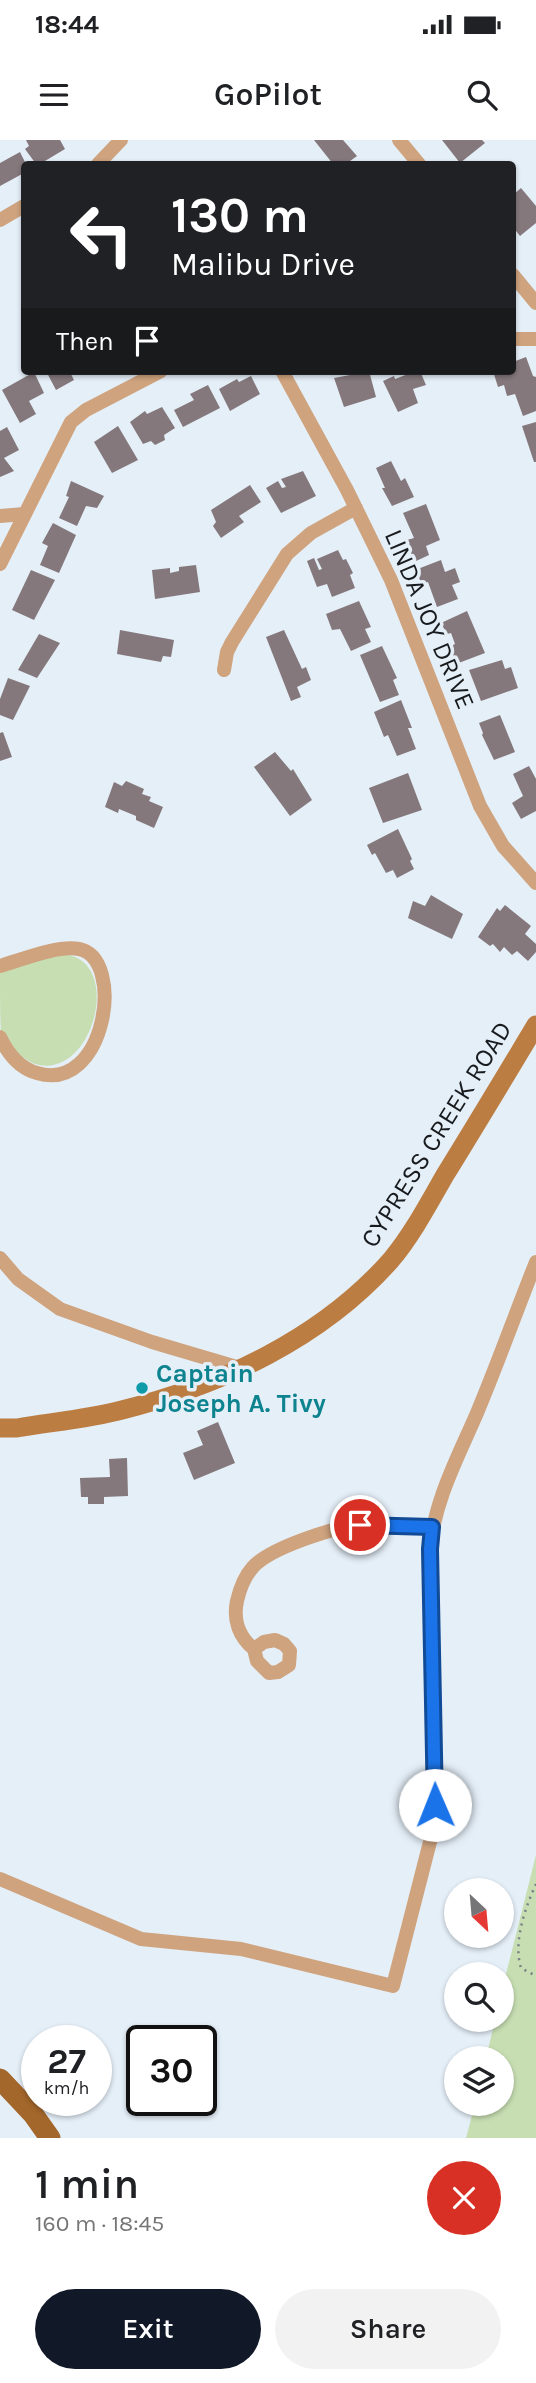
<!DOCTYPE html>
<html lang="en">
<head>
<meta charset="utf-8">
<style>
  :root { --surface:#fff; --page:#f2f2f2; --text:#202124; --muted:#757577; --accent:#111827 }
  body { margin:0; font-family:Karla,sans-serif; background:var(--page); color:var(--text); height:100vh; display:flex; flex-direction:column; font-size:26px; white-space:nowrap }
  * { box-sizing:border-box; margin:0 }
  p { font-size:23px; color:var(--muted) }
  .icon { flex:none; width:38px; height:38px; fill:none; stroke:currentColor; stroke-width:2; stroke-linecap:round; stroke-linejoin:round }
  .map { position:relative; height:1998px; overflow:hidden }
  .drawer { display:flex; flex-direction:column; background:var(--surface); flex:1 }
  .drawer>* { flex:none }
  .guide { position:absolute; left:21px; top:21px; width:495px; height:214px; border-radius:7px; box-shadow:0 2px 5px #0004; background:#202124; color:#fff; overflow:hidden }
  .needle { width:46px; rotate:154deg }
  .controls { position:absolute; left:444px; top:1738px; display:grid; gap:14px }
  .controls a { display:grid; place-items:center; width:70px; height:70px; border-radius:50%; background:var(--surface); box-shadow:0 2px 5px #0004; font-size:35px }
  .speed { position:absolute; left:21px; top:1885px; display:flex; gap:14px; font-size:35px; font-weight:700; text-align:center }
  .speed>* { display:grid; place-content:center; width:91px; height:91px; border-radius:50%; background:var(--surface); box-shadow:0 2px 5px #0004; line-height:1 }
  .speed small { font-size:18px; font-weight:400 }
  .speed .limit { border:4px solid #111; border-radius:10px; background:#fff; color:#111 }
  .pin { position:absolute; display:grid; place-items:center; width:60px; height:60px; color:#fff; margin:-30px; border:4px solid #fff; border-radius:50%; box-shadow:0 2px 7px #0007 }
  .me { position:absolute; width:77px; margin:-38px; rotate:359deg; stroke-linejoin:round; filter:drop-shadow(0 0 5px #0008) }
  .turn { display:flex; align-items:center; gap:24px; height:147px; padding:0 35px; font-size:32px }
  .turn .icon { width:91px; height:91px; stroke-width:2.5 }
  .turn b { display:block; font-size:49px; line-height:60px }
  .then { display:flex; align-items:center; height:66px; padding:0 35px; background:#0003; gap:14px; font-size:26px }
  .round { display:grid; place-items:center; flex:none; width:74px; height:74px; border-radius:37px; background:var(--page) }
  .headline { display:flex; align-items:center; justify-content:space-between; height:119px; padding:0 35px }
  h1 { font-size:42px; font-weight:600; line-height:52px }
  .button { display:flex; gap:14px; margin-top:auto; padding:14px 35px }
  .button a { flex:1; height:80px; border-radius:42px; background:var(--accent); color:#fff; font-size:28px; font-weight:600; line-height:80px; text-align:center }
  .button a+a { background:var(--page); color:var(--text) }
  .status { display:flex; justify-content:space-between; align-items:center; height:49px; padding:0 35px; background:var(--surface); direction:ltr }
  .status svg { height:19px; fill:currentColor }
  header { display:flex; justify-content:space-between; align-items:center; height:91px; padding:0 35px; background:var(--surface); font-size:32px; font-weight:600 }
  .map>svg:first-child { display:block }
  .green { fill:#c7deb2 }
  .building { fill:#84787c }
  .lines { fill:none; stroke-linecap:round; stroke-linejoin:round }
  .path { stroke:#7a8086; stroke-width:2.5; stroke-dasharray:2 5; stroke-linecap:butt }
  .minor { stroke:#cea37e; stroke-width:14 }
  .secondary { stroke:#bc7d43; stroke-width:19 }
  .primary { stroke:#a3662b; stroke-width:21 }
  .route-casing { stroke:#114b97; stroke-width:18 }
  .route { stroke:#1a73e8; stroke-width:12 }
  .culture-dot { fill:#0f9aa8; stroke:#e5eff8; stroke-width:2.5 }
  .labels { text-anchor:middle; stroke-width:7; stroke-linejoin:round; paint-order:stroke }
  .street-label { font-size:26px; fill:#181b1e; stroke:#e5eff8 }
  .culture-label { font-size:26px; font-weight:bold; fill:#0d838f; stroke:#e5eff8; text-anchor:start }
</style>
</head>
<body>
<div class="status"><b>18:44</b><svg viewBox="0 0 49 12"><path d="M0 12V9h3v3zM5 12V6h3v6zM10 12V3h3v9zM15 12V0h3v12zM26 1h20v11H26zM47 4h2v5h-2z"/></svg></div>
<header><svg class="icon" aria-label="menu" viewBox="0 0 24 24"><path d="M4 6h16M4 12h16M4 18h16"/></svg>GoPilot<svg class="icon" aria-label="search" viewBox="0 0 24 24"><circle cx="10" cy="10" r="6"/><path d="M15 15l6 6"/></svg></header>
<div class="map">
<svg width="536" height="1998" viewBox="0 0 536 1998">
  <rect width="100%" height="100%" fill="#e5eff8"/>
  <!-- green -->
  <path class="green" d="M68 815C123 825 92 941 35 924 22 919 6 904 1 891 0 881 0 843 0 831L38 818Z
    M536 1715V1998H466L475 1964H502V1918H486L495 1880H502V1850Z"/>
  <!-- building -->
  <path class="building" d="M26 0H60L65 9 40 24H36L25 9 29 6Z
    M314 0H343L357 16 346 24H333Z
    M442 0H482L485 3 460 23Z
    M20 12 26 24H24V33L0 46V23Z
    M521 48 536 66V83L520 96 513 87V55Z
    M526 217 533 236 536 237V271L523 276 515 254 507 256 504 245 498 247 493 231H513V222Z
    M46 231H76L71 234 74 240 56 250Z
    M350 231H369L376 257 344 267 334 238 350 235Z
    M416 231H420L426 245 413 249 418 263 398 272 383 241 394 236 395 239Z
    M34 232 44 253 29 261 36 274 20 283 2 250Z
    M251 236 260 254 230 271 219 249 237 239 239 242Z
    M208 245 220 268 183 287 174 270 194 260 190 254Z
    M162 267 175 288 164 295 165 300 155 305 151 301 143 304 130 282 145 271 147 274Z
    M536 282V322H534L522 286Z
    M118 286 138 320 112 333 94 302Z
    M7 287 19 310 4 318 14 331 0 337V291Z
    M391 321 401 341 405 338 414 357 392 366 382 348H385L376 328Z
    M303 331 316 356 281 373 266 348 278 341 282 348 286 347 281 339Z
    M71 341 104 356 97 368 86 366 77 386 59 378 69 357 66 356Z
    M250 345 261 362 239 376 244 382 221 398 213 386 216 382 211 370Z
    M426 364 440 400 426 406 429 415 414 422 407 400 414 398 403 373Z
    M53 383 76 395 59 433 40 425 48 406 42 403Z
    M338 410 343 420 346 419 353 433 350 435 355 448 332 457 327 444 317 447 307 421 314 418 319 430 322 429 317 419Z
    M441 420 445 432 455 428 460 442 452 445 458 459 437 467 428 442 422 444 415 430Z
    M196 425 200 452 155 459 152 430 170 428V433L179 431V427Z
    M31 430 55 440 34 480 12 470Z
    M359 461 371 487 365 489 371 502 351 511 340 489 332 490 326 474Z
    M467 471 485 513 456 524 449 507 455 504 451 493 447 494 441 483Z
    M120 490 174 500 171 517 163 516 161 522 117 514Z
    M284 490 302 529 306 527 311 540 297 547 301 557 291 561 266 497Z
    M39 494 60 503 37 538 18 530Z
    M382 506 397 538 393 540 399 555 380 562 360 515Z
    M502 520 505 529 511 527 518 548 481 561 469 530Z
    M8 538 30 546 13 580 0 575V559Z
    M401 560 412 588H408L416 609 397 616 388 595 384 597 374 572Z
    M500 575 515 612 494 620 482 595 483 593 479 583Z
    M3 592 12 617 0 621V593Z
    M275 612 291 631 293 629 312 660 290 676 254 627Z
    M529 626 536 639V671L521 679 512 663 523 656 513 634Z
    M408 633 422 670 383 683 369 648Z
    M126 641 144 649 142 654 151 657 149 661 163 667 154 688 136 680V676L119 669 118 673 105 667 114 642 122 646Z
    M398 689 412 719 410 721 414 729 397 738 393 730 386 733 375 713 372 715 367 705Z
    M431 755 463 774 452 799 408 778 413 761 425 766Z
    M505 765 531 786 525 794 536 804V812L528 821 517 811 512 815 504 807 500 812 493 804 490 806 478 797 497 768 500 771Z
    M218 1282 235 1323 194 1340 183 1313 203 1305 197 1291Z
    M127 1318 128 1356 104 1357V1364H88V1357H81L80 1338 110 1337 109 1319Z"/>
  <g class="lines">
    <!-- path -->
    <path class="path" d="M536 1744C525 1768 513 1802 521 1828L536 1836"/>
    <!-- minor -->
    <path class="minor" d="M399 0 419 24
      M98 24 121 0
      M0 80 24 66
      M513 135 536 163
      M513 199H536
      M282 231 347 350 391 440 480 666 503 706 536 743
      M0 376 24 374
      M0 424 71 282 86 270 161 231
      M224 530 227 512 232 502 287 414 311 393 356 368
      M0 826C21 820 57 805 79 809 126 818 106 954 37 933 19 928 8 914 0 897
      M0 1118 18 1139 60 1169 152 1202 240 1228
      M275 1500 284 1504 290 1511 289 1525 278 1532 269 1533 257 1521 254 1509 264 1502Z
      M254 1509C239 1497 233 1480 237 1461 240 1448 244 1437 253 1427 270 1408 336 1386 362 1385 385 1384 409 1387 432 1387
      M0 1739 141 1799 241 1809 393 1846 432 1694 435 1665 430 1410C434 1361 458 1317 477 1273 498 1223 516 1172 536 1122"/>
    <!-- secondary -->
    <path class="secondary" d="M0 1288H17C52 1282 88 1279 122 1270 222 1245 322 1198 391 1120 412 1095 429 1063 445 1035 476 985 506 935 536 885"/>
    <!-- primary -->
    <path class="primary" d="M0 1939 33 1974 50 1998"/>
  </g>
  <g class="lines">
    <!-- route casing -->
    <g class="route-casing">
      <path id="route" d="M360 1385 432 1387 430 1409 435 1665"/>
    </g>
    <!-- route -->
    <use href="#route" class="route"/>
  </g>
  <!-- markers -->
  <circle class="culture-dot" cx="142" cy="1248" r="7"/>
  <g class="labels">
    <!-- street labels -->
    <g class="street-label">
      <text transform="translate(430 479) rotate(67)" y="9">LINDA JOY DRIVE</text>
      <text transform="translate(436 994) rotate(-58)" y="9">CYPRESS CREEK ROAD</text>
    </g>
    <!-- culture labels -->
    <g class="culture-label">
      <text x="156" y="1242">Captain<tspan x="156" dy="30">Joseph A. Tivy</tspan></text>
    </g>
  </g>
</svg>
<div class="controls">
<a><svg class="needle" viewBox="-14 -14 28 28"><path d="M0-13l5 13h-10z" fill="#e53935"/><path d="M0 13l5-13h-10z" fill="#757577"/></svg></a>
<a><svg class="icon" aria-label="search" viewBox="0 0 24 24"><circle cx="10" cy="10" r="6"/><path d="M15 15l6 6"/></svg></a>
<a><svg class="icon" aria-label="layers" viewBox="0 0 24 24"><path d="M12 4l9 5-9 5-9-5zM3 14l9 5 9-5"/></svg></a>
</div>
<div class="speed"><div>27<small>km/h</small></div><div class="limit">30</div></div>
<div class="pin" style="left:360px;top:1385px;background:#d93025"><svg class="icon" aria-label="arrive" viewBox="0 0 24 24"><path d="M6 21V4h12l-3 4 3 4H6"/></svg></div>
<svg class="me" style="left:435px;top:1665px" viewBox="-20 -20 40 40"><circle r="19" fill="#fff"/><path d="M0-13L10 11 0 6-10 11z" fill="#1a73e8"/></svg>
<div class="guide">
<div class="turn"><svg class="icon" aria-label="left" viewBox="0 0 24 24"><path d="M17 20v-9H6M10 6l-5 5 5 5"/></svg><div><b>130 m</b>Malibu Drive</div></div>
<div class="then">Then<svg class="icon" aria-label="arrive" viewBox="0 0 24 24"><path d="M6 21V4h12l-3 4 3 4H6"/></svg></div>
</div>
</div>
<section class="drawer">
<div class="headline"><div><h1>1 min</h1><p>160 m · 18:45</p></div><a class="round" style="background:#d93025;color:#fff"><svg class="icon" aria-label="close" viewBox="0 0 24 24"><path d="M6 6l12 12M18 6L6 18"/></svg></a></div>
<div class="button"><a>Exit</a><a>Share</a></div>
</section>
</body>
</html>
